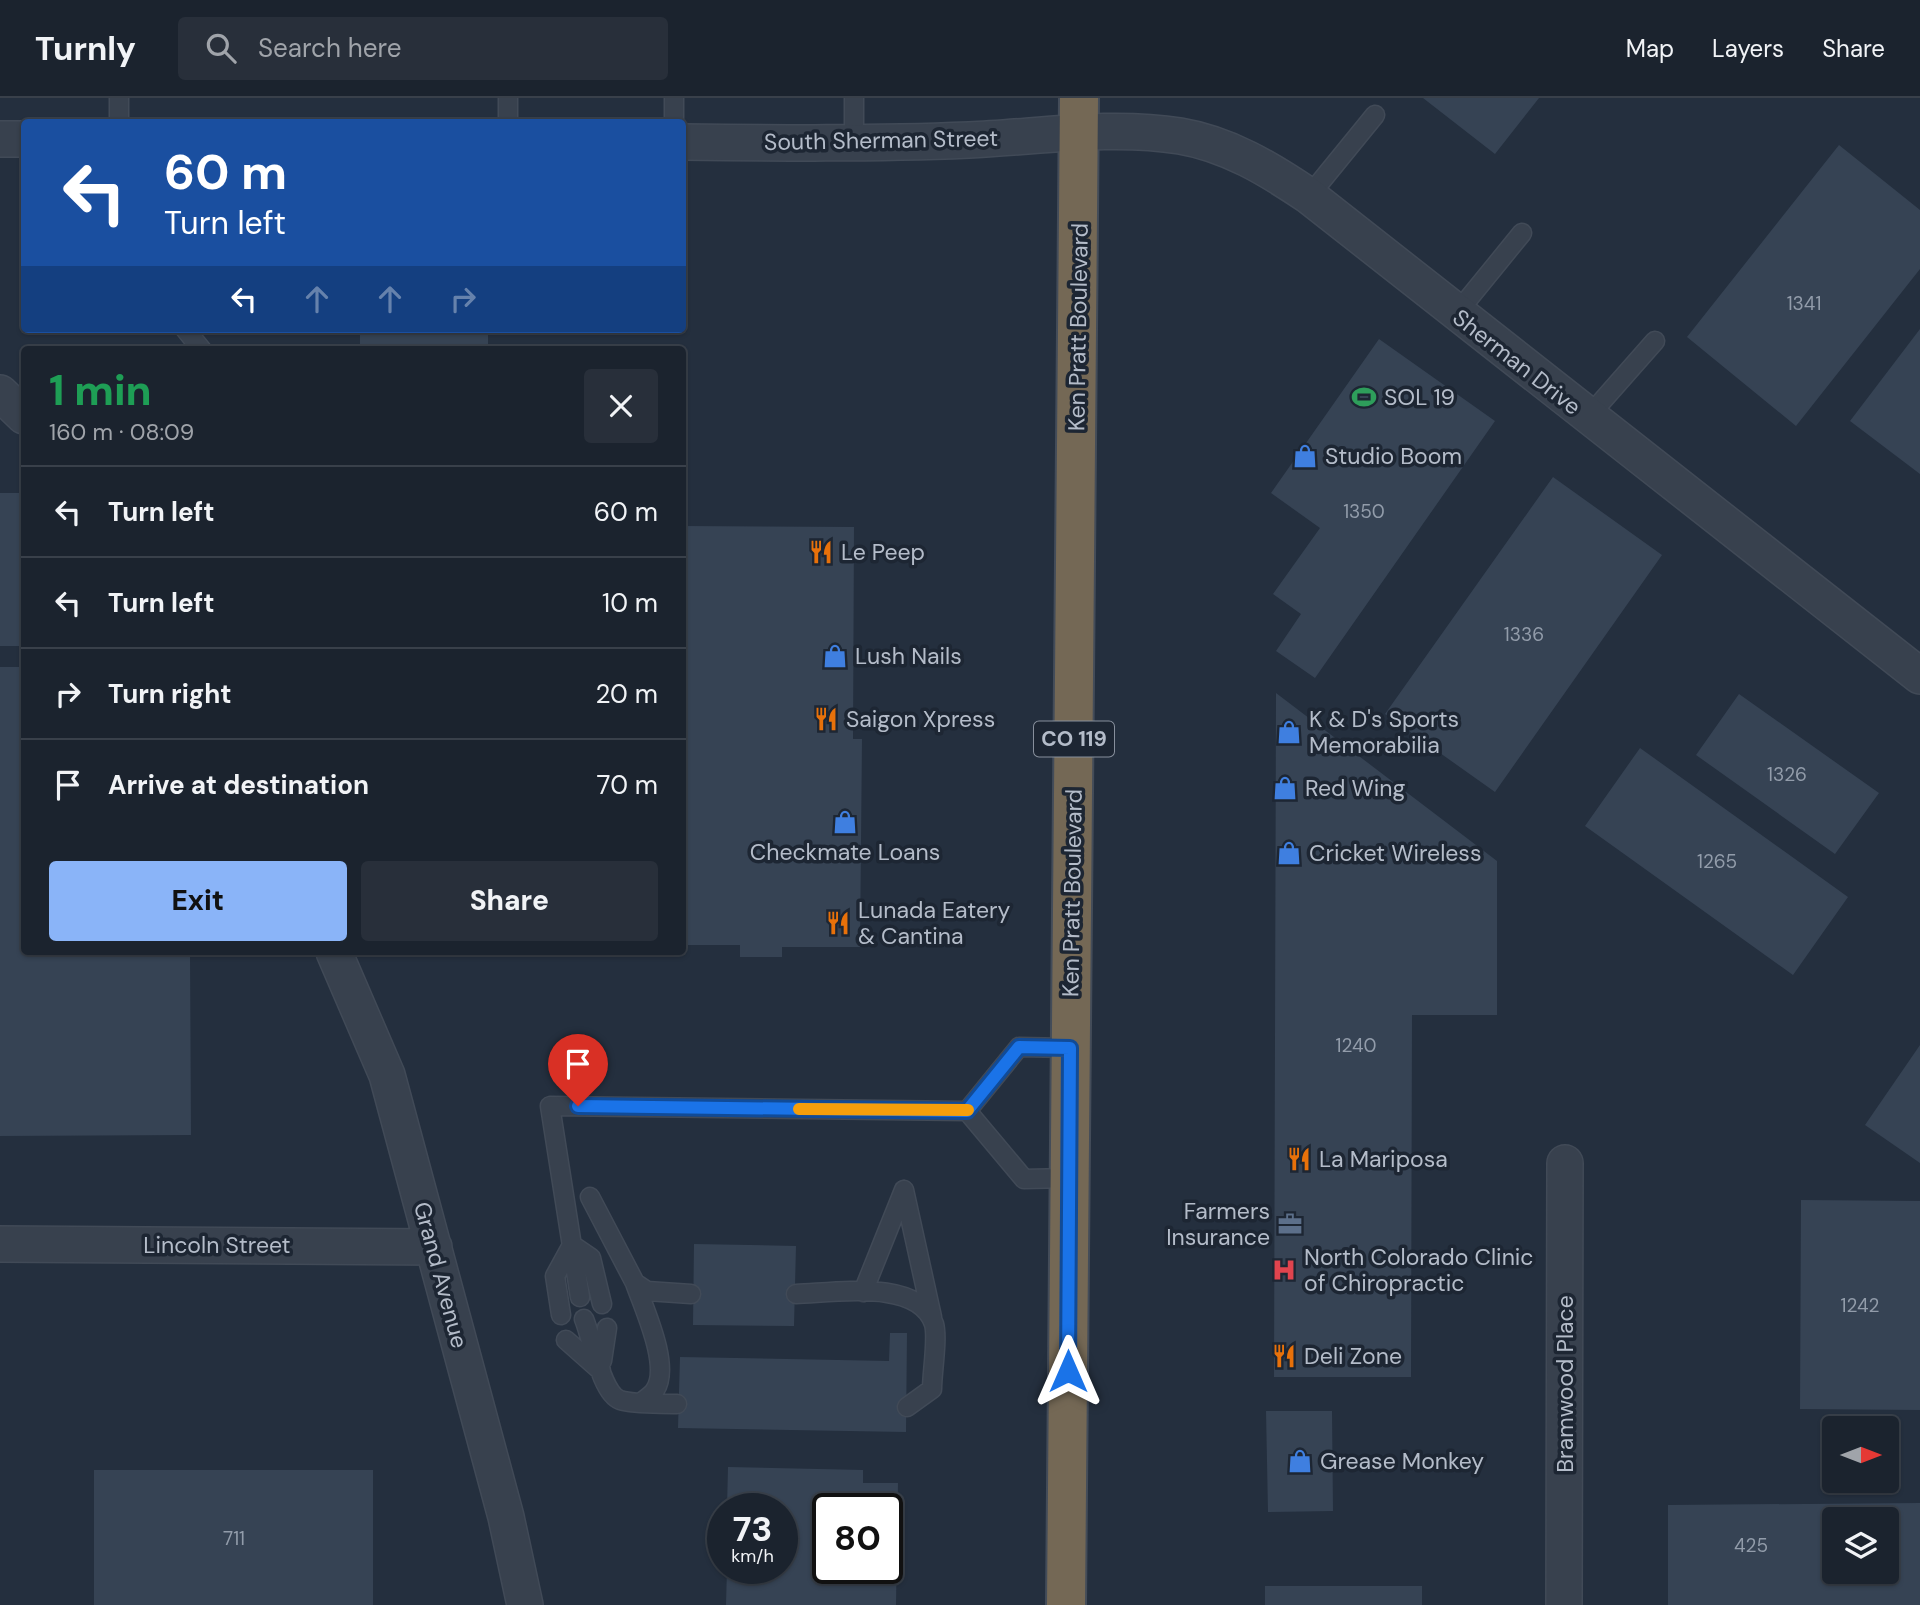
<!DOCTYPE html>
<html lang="en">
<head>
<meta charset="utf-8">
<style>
  :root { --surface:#1b232e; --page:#282f3a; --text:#f1f3f6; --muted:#a0a4aa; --line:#39404a; --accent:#8ab4f8 }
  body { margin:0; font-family:"DM Sans",sans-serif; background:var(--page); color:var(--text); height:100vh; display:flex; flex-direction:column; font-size:26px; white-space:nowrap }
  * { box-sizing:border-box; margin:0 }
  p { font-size:23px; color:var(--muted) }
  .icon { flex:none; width:38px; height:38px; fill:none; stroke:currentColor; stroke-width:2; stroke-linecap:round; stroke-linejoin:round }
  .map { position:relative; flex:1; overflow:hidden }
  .drawer { position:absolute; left:21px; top:248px; width:665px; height:609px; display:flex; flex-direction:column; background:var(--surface); border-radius:7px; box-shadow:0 2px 5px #0004,0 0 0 2px var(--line) }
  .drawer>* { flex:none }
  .guide { position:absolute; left:21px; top:21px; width:665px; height:214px; border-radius:7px; box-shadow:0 2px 5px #0004,0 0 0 2px var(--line); background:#1a4fa0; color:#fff; overflow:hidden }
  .needle { width:46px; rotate:90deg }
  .tools { position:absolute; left:1822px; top:1318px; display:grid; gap:14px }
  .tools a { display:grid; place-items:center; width:77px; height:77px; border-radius:7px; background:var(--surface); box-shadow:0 2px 5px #0004,0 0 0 2px var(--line); font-size:35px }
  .speed { position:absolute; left:707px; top:1395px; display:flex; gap:14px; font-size:35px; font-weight:700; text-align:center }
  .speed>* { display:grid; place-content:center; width:91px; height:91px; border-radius:50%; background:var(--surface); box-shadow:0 2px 5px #0004,0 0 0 2px var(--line); line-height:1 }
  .speed small { font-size:18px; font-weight:400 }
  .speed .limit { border:4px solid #111; border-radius:10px; background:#fff; color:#111 }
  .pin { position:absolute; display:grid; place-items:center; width:60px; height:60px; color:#fff; margin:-72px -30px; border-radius:50% 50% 50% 0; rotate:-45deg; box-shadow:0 0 7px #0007 }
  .pin .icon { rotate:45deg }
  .me { position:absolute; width:77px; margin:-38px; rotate:0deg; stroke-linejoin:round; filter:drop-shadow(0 0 5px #0008) }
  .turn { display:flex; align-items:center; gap:24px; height:147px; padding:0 28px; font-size:32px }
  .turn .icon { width:91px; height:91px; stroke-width:2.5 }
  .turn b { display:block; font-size:49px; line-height:60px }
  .lanes { display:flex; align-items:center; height:66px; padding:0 28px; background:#0003; justify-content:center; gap:35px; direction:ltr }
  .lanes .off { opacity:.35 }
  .round { display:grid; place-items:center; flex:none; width:74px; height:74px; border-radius:7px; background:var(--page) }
  .summary { display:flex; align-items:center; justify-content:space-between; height:119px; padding:0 28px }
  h1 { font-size:42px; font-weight:800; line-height:52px; color:#1e9e55 }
  .button { display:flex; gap:14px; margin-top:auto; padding:14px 28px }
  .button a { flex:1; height:80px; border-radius:7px; background:var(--accent); color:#111; font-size:28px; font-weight:800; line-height:80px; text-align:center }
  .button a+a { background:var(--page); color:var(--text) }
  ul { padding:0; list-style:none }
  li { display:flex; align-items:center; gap:21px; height:91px; padding:0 28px; border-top:2px solid var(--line) }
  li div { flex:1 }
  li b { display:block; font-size:26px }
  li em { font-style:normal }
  header { display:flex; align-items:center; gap:42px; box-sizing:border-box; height:98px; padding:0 35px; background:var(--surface); border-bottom:2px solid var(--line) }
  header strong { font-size:33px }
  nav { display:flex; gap:38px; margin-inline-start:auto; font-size:24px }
  .search { width:490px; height:63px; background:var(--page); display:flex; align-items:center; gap:18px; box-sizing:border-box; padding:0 24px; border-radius:7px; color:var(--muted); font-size:26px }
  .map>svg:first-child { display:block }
  .building { fill:#364354; fill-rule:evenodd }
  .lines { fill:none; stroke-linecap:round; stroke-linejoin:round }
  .lane-casing { stroke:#414a57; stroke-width:21 }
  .street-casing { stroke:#414a57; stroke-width:38 }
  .highway-casing { stroke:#434c59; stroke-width:42 }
  .lane { stroke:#38414e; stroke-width:18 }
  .street { stroke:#38414e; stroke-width:35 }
  .highway { stroke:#746855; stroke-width:38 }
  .route-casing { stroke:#114b97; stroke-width:18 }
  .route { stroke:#1a73e8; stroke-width:12 }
  .slow { stroke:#f59e0b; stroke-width:12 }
  .labels { text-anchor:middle; stroke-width:7; stroke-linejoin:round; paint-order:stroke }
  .number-label { font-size:19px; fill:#929caa }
  .shield { fill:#1d2633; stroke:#878f9c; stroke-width:2 }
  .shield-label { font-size:21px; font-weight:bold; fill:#b4bcc9 }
  .street-label { font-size:23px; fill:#b4bcc9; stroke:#1d2633 }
  .poi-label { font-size:23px; fill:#b4bcc9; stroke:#1d2633; text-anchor:start }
</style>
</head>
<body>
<header>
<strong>Turnly</strong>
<div class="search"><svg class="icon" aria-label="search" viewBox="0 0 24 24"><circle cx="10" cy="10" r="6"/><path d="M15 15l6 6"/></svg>Search here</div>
<nav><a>Map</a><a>Layers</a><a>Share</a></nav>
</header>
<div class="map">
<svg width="1920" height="1507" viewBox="0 0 1920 1507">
  <rect width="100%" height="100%" fill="#242f3e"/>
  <!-- building -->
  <path class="building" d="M1423 0H1539L1495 56Z
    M1839 47 1920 112V171L1796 328 1687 239Z
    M360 231H488V252H360Z
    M1920 231V376L1850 323Z
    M1379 241 1495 323 1315 580 1276 553 1301 516 1273 496 1320 430 1271 395Z
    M1553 379 1662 457 1495 694 1385 616Z
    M0 395H24V548H0Z
    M682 428 854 429 853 641H862L860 849H782V859H740V847H682Z
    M0 569H24V854H190L191 1037 0 1038Z
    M1276 595 1497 763V917H1412L1411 1279H1274Z
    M1739 596 1879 695 1835 756 1696 657Z
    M1640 650 1848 799 1793 877 1585 728Z
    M1920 947V1065L1865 1027Z
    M1801 1102 1920 1103V1312L1800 1311Z
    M694 1146 796 1148 794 1228 693 1227Z
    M890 1235H907L906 1334 678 1330 680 1259 889 1263Z
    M1266 1313H1332L1333 1413 1268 1414Z
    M728 1369 863 1372V1385H898L896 1507H726L727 1470H782V1410H727ZM828 1410H887V1470H828Z
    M94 1372H373V1507H94Z
    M1920 1405V1507H1668V1407ZM1834 1421H1886V1474H1834Z
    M1265 1488H1422V1507H1265Z"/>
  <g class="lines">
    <!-- lane casing -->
    <g class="lane-casing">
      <path id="lane" d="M119 0V24
        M674 0V24
        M508 24V0
        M854 44V0
        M1309 98 1375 17
        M1456 216 1522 135
        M185 231 202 252
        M1588 319 1655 243
        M967 1013 1019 949 1070 950
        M904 1092 932 1219
        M590 1099 635 1185 647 1193 691 1196
        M635 1185C644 1211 671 1268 655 1292 653 1296 647 1300 643 1303
        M863 1194 904 1092
        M796 1196C833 1195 919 1180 934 1226 938 1240 932 1275 932 1291L907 1309
        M580 1199 550 1008 967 1013 1024 1081 1070 1080
        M561 1217 555 1178 572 1147 591 1160 602 1206
        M584 1221C592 1240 601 1295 620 1302 636 1307 660 1305 677 1306
        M566 1242 601 1273
        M602 1263 607 1230"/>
    </g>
    <!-- street casing -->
    <g class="street-casing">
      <path id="street" d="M0 41H24
        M682 44C778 45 873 46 969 42 1038 39 1111 27 1180 38 1228 46 1269 71 1309 98L1920 578
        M0 295 24 318
        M334 854 387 977 506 1419 525 1507
        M0 1146 434 1149
        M1564 1507 1565 1065"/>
    </g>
    <!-- highway casing -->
    <g class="highway-casing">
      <path id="highway" d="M1066 1507 1079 0"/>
    </g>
    <!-- lane -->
    <use href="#lane" class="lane"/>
    <!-- street -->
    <use href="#street" class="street"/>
    <!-- highway -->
    <use href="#highway" class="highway"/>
  </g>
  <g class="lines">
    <!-- route casing -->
    <g class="route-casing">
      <path id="route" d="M578 1008 967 1013 1019 949 1070 950 1068 1273"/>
    </g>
    <!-- route -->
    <use href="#route" class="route"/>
    <!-- slow -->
    <path class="slow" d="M799 1011 968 1012"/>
  </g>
  <!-- icons -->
  <defs>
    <g id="stadium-bare" transform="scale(1.89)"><path d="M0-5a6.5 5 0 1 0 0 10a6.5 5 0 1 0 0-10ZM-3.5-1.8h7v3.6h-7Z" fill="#2e9e5b" stroke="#1d2633" stroke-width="2.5" paint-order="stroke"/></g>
    <g id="shop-bare" transform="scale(1.89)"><path d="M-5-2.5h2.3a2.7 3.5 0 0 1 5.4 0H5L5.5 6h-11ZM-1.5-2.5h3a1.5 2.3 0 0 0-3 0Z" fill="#3f7fe0" stroke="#1d2633" stroke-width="2.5" paint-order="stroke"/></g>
    <g id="restaurant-bare" transform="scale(1.89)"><path d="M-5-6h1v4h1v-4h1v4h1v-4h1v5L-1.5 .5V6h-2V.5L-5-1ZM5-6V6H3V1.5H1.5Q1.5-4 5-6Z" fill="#e8710a" stroke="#1d2633" stroke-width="2.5" paint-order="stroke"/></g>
    <g id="office-bare" transform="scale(1.89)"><path d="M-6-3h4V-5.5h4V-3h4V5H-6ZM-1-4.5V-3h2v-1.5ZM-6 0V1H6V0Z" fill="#5c6f8a" stroke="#1d2633" stroke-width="2.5" paint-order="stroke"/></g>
    <g id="hospital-bare" transform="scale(1.89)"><path d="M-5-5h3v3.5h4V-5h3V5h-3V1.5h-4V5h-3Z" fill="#e0444e" stroke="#1d2633" stroke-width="2.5" paint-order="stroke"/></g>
  </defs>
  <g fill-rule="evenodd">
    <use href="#stadium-bare" x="1364" y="299"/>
    <use href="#shop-bare" x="1305" y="358"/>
    <use href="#restaurant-bare" x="821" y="454"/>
    <use href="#shop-bare" x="835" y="558"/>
    <use href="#restaurant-bare" x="826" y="621"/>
    <use href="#shop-bare" x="1289" y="634"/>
    <use href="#shop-bare" x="1285" y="690"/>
    <use href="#shop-bare" x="845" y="724"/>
    <use href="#shop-bare" x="1289" y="755"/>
    <use href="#restaurant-bare" x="838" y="825"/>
    <use href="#restaurant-bare" x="1299" y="1061"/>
    <use href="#office-bare" x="1290" y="1126"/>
    <use href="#hospital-bare" x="1284" y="1172"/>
    <use href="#restaurant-bare" x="1284" y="1258"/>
    <use href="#shop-bare" x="1300" y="1363"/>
  </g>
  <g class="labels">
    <!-- number labels -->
    <g class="number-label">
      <text x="1804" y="212">1341</text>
      <text x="1364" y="420">1350</text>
      <text x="1524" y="543">1336</text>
      <text x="1787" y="683">1326</text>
      <text x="1717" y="770">1265</text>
      <text x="1356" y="954">1240</text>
      <text x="1860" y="1214">1242</text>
      <text x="234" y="1447">711</text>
      <text x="1751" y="1454">425</text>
    </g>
    <!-- shield labels -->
    <rect class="shield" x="1034" y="623.5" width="80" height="35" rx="5"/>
    <g class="shield-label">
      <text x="1074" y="648">CO 119</text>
    </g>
    <!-- street labels -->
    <g class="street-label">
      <text transform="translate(881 42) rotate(-1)" y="8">South Sherman Street</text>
      <text transform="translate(1078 229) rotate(-89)" y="8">Ken Pratt Boulevard</text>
      <text transform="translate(1517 264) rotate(38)" y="8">Sherman Drive</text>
      <text transform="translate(1072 795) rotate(-89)" y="8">Ken Pratt Boulevard</text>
      <text x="217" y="1155">Lincoln Street</text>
      <text transform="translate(441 1177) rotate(75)" y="8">Grand Avenue</text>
      <text transform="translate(1565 1286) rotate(-90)" y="8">Bramwood Place</text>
    </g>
    <!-- poi labels -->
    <g class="poi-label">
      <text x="1384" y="307">SOL 19</text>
      <text x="1325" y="366">Studio Boom</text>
      <text x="841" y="462">Le Peep</text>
      <text x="855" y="566">Lush Nails</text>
      <text x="846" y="629">Saigon Xpress</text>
      <text x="1309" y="629">K &amp; D's Sports<tspan x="1309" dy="26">Memorabilia</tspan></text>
      <text x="1305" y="698">Red Wing</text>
      <text x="845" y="762" text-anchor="middle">Checkmate Loans</text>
      <text x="1309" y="763">Cricket Wireless</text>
      <text x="858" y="820">Lunada Eatery<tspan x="858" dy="26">&amp; Cantina</tspan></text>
      <text x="1319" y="1069">La Mariposa</text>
      <text x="1270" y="1121" text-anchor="end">Farmers<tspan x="1270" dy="26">Insurance</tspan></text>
      <text x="1304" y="1167">North Colorado Clinic<tspan x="1304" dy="26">of Chiropractic</tspan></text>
      <text x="1304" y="1266">Deli Zone</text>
      <text x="1320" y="1371">Grease Monkey</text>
    </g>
  </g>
</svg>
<div class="tools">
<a><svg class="needle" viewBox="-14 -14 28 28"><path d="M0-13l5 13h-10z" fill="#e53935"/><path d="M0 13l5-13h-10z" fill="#a0a4aa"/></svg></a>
<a><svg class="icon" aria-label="layers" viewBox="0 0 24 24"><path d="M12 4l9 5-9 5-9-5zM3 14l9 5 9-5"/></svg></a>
</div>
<div class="speed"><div>73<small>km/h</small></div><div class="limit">80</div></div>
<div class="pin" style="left:578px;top:1008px;background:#d93025"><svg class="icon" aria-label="arrive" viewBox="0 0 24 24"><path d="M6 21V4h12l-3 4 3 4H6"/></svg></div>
<svg class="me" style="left:1068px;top:1273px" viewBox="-20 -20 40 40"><path d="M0-17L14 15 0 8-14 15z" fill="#1a73e8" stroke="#fff" stroke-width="4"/></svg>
<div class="guide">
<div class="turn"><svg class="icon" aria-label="left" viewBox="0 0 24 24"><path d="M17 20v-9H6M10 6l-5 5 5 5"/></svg><div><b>60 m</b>Turn left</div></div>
<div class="lanes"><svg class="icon" aria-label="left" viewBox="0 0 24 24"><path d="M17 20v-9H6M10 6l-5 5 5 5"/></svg><svg class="icon off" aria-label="ahead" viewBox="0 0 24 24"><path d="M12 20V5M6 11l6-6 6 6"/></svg><svg class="icon off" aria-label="ahead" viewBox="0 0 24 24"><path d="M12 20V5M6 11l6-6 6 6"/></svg><svg class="icon off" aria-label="right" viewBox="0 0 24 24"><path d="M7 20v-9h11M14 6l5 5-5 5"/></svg></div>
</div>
<section class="drawer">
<div class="summary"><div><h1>1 min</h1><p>160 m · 08:09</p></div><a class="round"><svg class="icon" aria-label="close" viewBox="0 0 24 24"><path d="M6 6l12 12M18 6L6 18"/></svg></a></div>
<ul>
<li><svg class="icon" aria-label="left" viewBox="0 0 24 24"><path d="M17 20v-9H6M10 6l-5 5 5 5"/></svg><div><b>Turn left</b></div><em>60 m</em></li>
<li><svg class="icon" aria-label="left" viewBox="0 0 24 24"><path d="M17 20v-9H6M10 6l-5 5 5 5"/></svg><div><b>Turn left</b></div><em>10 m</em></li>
<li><svg class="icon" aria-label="right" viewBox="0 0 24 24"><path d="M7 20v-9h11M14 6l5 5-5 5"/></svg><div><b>Turn right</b></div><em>20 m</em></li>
<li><svg class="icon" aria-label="arrive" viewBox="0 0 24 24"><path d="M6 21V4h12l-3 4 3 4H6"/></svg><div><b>Arrive at destination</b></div><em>70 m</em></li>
</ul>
<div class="button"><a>Exit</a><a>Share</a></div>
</section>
</div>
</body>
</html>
